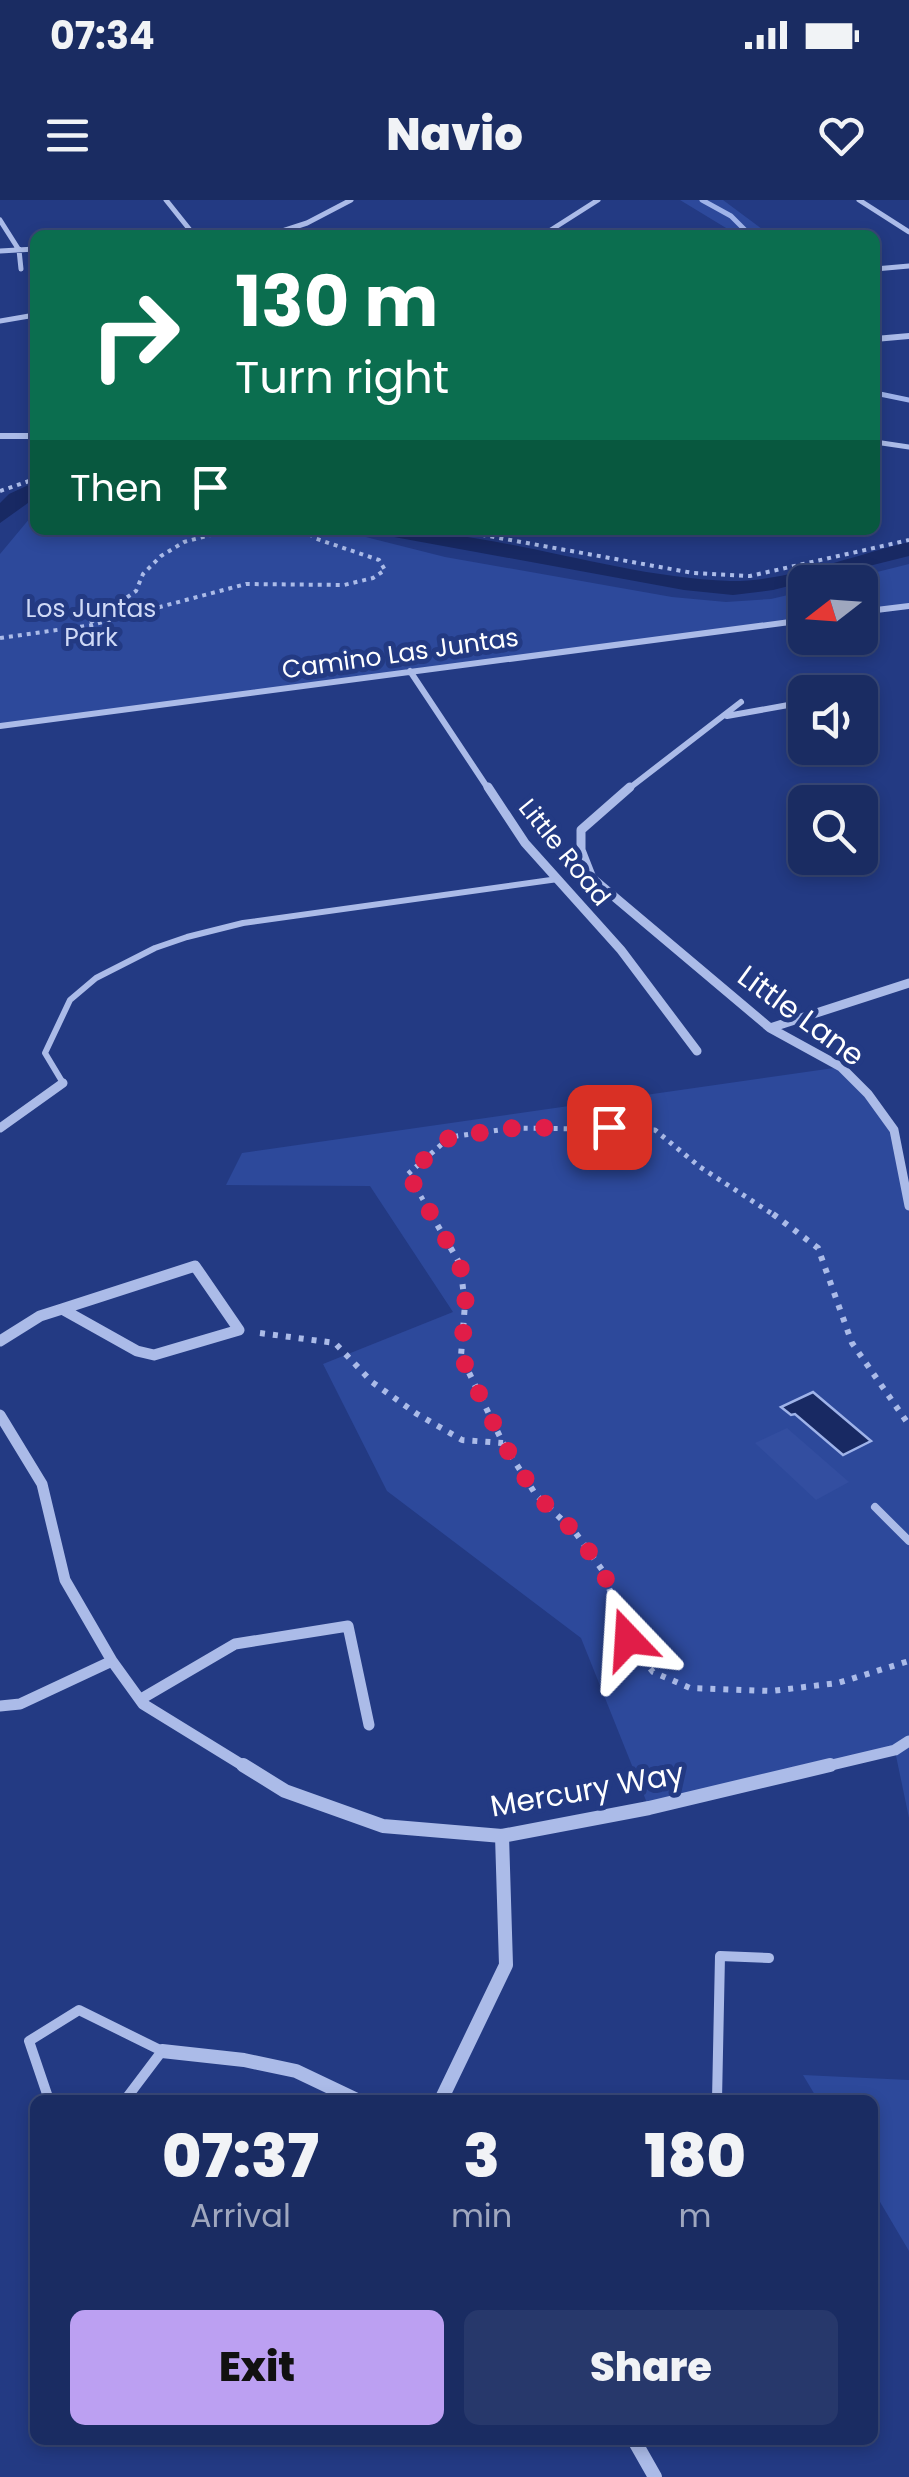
<!DOCTYPE html>
<html lang="en">
<head>
<meta charset="utf-8">
<style>
  :root { --surface:#1a2c62; --page:#27386b; --text:#f1f3f6; --muted:#9fa7be; --line:#384877; --accent:#bca0f2 }
  body { margin:0; font-family:Poppins,sans-serif; background:var(--page); color:var(--text); height:100vh; display:flex; flex-direction:column; font-size:38px; white-space:nowrap }
  * { box-sizing:border-box; margin:0 }
  p { font-size:32px; color:var(--muted) }
  .icon { flex:none; width:55px; height:55px; fill:none; stroke:currentColor; stroke-width:2; stroke-linecap:round; stroke-linejoin:round }
  .map { position:relative; flex:1; overflow:hidden }
  .details { position:absolute; left:30px; top:1895px; width:848px; height:350px; display:flex; flex-direction:column; background:var(--surface); border-radius:15px; box-shadow:0 5px 15px #0003,0 0 0 2px var(--line) }
  .details>* { flex:none }
  .hud { position:absolute; left:30px; top:30px; width:850px; height:305px; border-radius:15px; box-shadow:0 5px 15px #0003,0 0 0 2px var(--line); background:#0b6e4f; color:#fff; overflow:hidden }
  .needle { width:65px; rotate:253deg }
  .controls { position:absolute; left:788px; top:365px; display:grid; gap:20px }
  .controls a { display:grid; place-items:center; width:90px; height:90px; border-radius:15px; background:var(--surface); box-shadow:0 5px 15px #0003,0 0 0 2px var(--line); font-size:50px }
  .pin { position:absolute; display:grid; place-items:center; width:85px; height:85px; color:#fff; margin:-42px; border-radius:20px; box-shadow:0 5px 15px #0006 }
  .me { position:absolute; width:110px; margin:-55px; rotate:340deg; stroke-linejoin:round; filter:drop-shadow(0 0 8px #0008) }
  .turn { display:flex; align-items:center; gap:35px; height:210px; padding:0 40px; font-size:45px }
  .turn .icon { width:130px; height:130px; stroke-width:2.5 }
  .turn b { display:block; font-size:70px; line-height:85px }
  .then { display:flex; align-items:center; height:95px; padding:0 40px; background:#0003; gap:20px; font-size:38px }
  .eta { display:flex; justify-content:space-evenly; align-items:center; height:170px; text-align:center }
  .eta b { font-size:60px; font-weight:800; line-height:70px }
  .primary-button { display:flex; gap:20px; margin-top:auto; padding:20px 40px }
  .primary-button a { flex:1; height:115px; border-radius:15px; background:var(--accent); color:#111; font-size:40px; font-weight:800; line-height:115px; text-align:center }
  .primary-button a+a { background:var(--page); color:var(--text) }
  .status { display:flex; justify-content:space-between; align-items:center; height:70px; padding:0 50px; background:var(--surface); direction:ltr }
  .status svg { height:28px; fill:currentColor }
  header { display:flex; justify-content:space-between; align-items:center; height:130px; padding:0 40px; background:var(--surface); font-size:45px; font-weight:800 }
  .map>svg:first-child { display:block }
  .green { fill:#2d499b }
  .water { fill:#182963; stroke:#9fb3e9; stroke-width:2.5 }
  .lines { fill:none; stroke-linecap:round; stroke-linejoin:round }
  .stream { stroke:#9fb3e9; stroke-width:5 }
  .canal { fill:#182963; fill-rule:evenodd }
  .building { fill:#334ea0 }
  .path-far2 { stroke:#abbbe8; stroke-width:4; stroke-dasharray:4 5; stroke-linecap:butt }
  .path-far1 { stroke:#abbbe8; stroke-width:5; stroke-dasharray:4 6; stroke-linecap:butt }
  .path { stroke:#abbbe8; stroke-width:6; stroke-dasharray:5 8; stroke-linecap:butt }
  .service-far2 { stroke:#abbbe8; stroke-width:6 }
  .service-far1 { stroke:#abbbe8; stroke-width:8 }
  .service { stroke:#abbbe8; stroke-width:10 }
  .minor-far4 { stroke:#abbbe8; stroke-width:5 }
  .minor-far3 { stroke:#abbbe8; stroke-width:6 }
  .minor-far2 { stroke:#abbbe8; stroke-width:9 }
  .minor-far1 { stroke:#abbbe8; stroke-width:11 }
  .minor { stroke:#abbbe8; stroke-width:14 }
  .tertiary { fill:#abbbe8; fill-rule:evenodd }
  .route { stroke:#e11d48; stroke-width:18; stroke-dasharray:0 32.4 }
  .labels { text-anchor:middle; stroke-width:10; stroke-linejoin:round; paint-order:stroke }
  .far-park-label { font-size:25px; fill:#cfd9f6; stroke:#233a83 }
  .far-street-label { font-size:25px; fill:#fff; stroke:#233a83 }
  .street-label { font-size:30px; fill:#fff; stroke:#233a83 }
</style>
</head>
<body>
<div class="status"><b>07:34</b><svg viewBox="0 0 49 12"><path d="M0 12V9h3v3zM5 12V6h3v6zM10 12V3h3v9zM15 12V0h3v12zM26 1h20v11H26zM47 4h2v5h-2z"/></svg></div>
<header><svg class="icon" aria-label="menu" viewBox="0 0 24 24"><path d="M4 6h16M4 12h16M4 18h16"/></svg>Navio<svg class="icon" aria-label="heart" viewBox="0 0 24 24"><path d="M12 20l-8-8c-3-5 5-10 8-4 3-6 11-1 8 4z"/></svg></header>
<div class="map">
<svg width="909" height="2277" viewBox="0 0 909 2277">
  <rect width="100%" height="100%" fill="#233a83"/>
  <!-- green -->
  <path class="green" d="M680 0H723L770 35H732L731 31Z
    M35 312V330H338L445 357 672 397 726 402 771 399 805 391V420L0 526V354Z
    M909 364V406L860 412V382H837Z
    M841 867 894 930 909 1006V1618L895 1551 649 1608 581 1438 387 1291 323 1164 453 1112 370 986 226 985 242 953Z
    M803 1875 909 1880V2051L873 1990 872 1900H818Z"/>
  <!-- water -->
  <path class="water" d="M813 1192 871 1241 843 1255 795 1214 791 1215 781 1207Z"/>
  <g class="lines">
    <!-- stream -->
    <path class="stream" d="M702 0 731 16 750 35
      M875 193 909 200"/>
    <!-- canal -->
    <path class="canal" d="M35 282V298L0 323V303L9 294Z
      M383 330C500 330 613 377 730 381 785 382 855 355 909 342V356L773 390 733 395 684 390 394 337Z"/>
  </g>
  <!-- building -->
  <path class="building" d="M787 1228 849 1282 816 1300 755 1243Z"/>
  <g class="lines">
    <!-- path-far2 -->
    <path class="path-far2" d="M0 291 35 279
      M455 330 693 373 750 376 909 340
      M90 423 136 391 143 374 161 356 184 342 229 330
      M0 438 92 425 246 384 344 385 373 378 385 370 379 360 314 338 306 330"/>
    <!-- path-far1 -->
    <path class="path-far1" d="M433 1017 408 974 450 937 514 928 655 930 700 967 777 1017"/>
    <!-- path -->
    <path class="path" d="M431 1014 460 1064 465 1104 461 1156 503 1243 536 1295 575 1332 603 1371 627 1439 653 1472 690 1488 771 1491 838 1483 909 1461
      M773 1014 818 1048 852 1143 909 1225
      M260 1133 335 1143 372 1182 417 1214 462 1240 503 1243"/>
    <!-- service-far2 -->
    <path class="service-far2" d="M63 883 45 853 70 800 96 778 155 748 187 737 243 723 558 679"/>
    <!-- service-far1 -->
    <path class="service-far1" d="M875 1307 909 1341"/>
    <!-- service -->
    <path class="service" d="M49 1900 29 1841 79 1810 162 1851 125 1900
      M717 1900 720 1756 769 1758"/>
    <!-- minor-far4 -->
    <path class="minor-far4" d="M166 0 194 35
      M859 0 909 32
      M0 20 19 50 21 69
      M507 32 524 35
      M270 35 307 23 351 0
      M543 35 598 0
      M0 51 35 49
      M875 69 909 66
      M0 121 35 115
      M875 242 909 247"/>
    <!-- minor-far3 -->
    <path class="minor-far3" d="M860 412 909 406
      M410 471 489 590
      M727 516 805 502
      M0 526 805 420
      M627 590 741 502"/>
    <!-- minor-far2 -->
    <path class="minor-far2" d="M488 587 525 643 621 750 697 851
      M630 587 581 630V650L592 678 770 828 841 867 868 894 894 930 909 1006
      M770 828 909 783
      M0 928 63 883"/>
    <!-- minor-far1 -->
    <path class="minor-far1" d="M195 1066 239 1130 154 1155 137 1151 62 1109Z
      M0 1141 40 1116 62 1109
      M0 1215 42 1284 65 1380 112 1461 143 1504 247 1568
      M141 1499 235 1444 348 1426 369 1525
      M0 1506 20 1504 112 1461
      M819 1568 895 1550 909 1541"/>
    <!-- minor -->
    <path class="minor" d="M243 1565 285 1591 383 1626 502 1636 649 1608 830 1565
      M162 1851 244 1860 296 1871 357 1900
      M441 1900 506 1765 502 1636
      M634 2240 655 2277"/>
    <!-- tertiary -->
    <path class="tertiary" d="M909 133V139L875 142V136Z
      M0 233H35V239H0Z"/>
  </g>
  <g class="lines">
    <!-- route -->
    <path class="route" d="M609 927 514 928 450 937 408 974 460 1064 466 1104 461 1156 503 1243 536 1295 575 1332 603 1371 628 1439"/>
  </g>
  <g class="labels">
    <!-- far-park labels -->
    <g class="far-park-label">
      <text x="91" y="417">Los Juntas<tspan x="91" dy="29">Park</tspan></text>
    </g>
    <!-- far-street labels -->
    <g class="far-street-label">
      <text transform="translate(400 453) rotate(-8)" y="9">Camino Las Juntas</text>
      <text transform="translate(565 652) rotate(51)" y="9">Little Road</text>
    </g>
    <!-- street labels -->
    <g class="street-label">
      <text transform="translate(801 816) rotate(36)" y="10">Little Lane</text>
      <text transform="translate(587 1590) rotate(-10)" y="10">Mercury Way</text>
    </g>
  </g>
</svg>
<div class="controls">
<a><svg class="needle" viewBox="-14 -14 28 28"><path d="M0-13l5 13h-10z" fill="#e53935"/><path d="M0 13l5-13h-10z" fill="#9fa7be"/></svg></a>
<a><svg class="icon" aria-label="sound" viewBox="0 0 24 24"><path d="M4 9h4l5-4v14l-5-4H4zM17 9q2 3 0 6"/></svg></a>
<a><svg class="icon" aria-label="search" viewBox="0 0 24 24"><circle cx="10" cy="10" r="6"/><path d="M15 15l6 6"/></svg></a>
</div>
<div class="pin" style="left:609px;top:927px;background:#d93025"><svg class="icon" aria-label="arrive" viewBox="0 0 24 24"><path d="M6 21V4h12l-3 4 3 4H6"/></svg></div>
<svg class="me" style="left:628px;top:1439px" viewBox="-20 -20 40 40"><path d="M0-17L14 15 0 8-14 15z" fill="#e11d48" stroke="#fff" stroke-width="4"/></svg>
<div class="hud">
<div class="turn"><svg class="icon" aria-label="right" viewBox="0 0 24 24"><path d="M7 20v-9h11M14 6l5 5-5 5"/></svg><div><b>130 m</b>Turn right</div></div>
<div class="then">Then<svg class="icon" aria-label="arrive" viewBox="0 0 24 24"><path d="M6 21V4h12l-3 4 3 4H6"/></svg></div>
</div>
<section class="details">
<div class="eta">
<div><b>07:37</b><p>Arrival</p></div>
<div><b>3</b><p>min</p></div>
<div><b>180</b><p>m</p></div>
</div>
<div class="primary-button"><a>Exit</a><a>Share</a></div>
</section>
</div>
</body>
</html>
